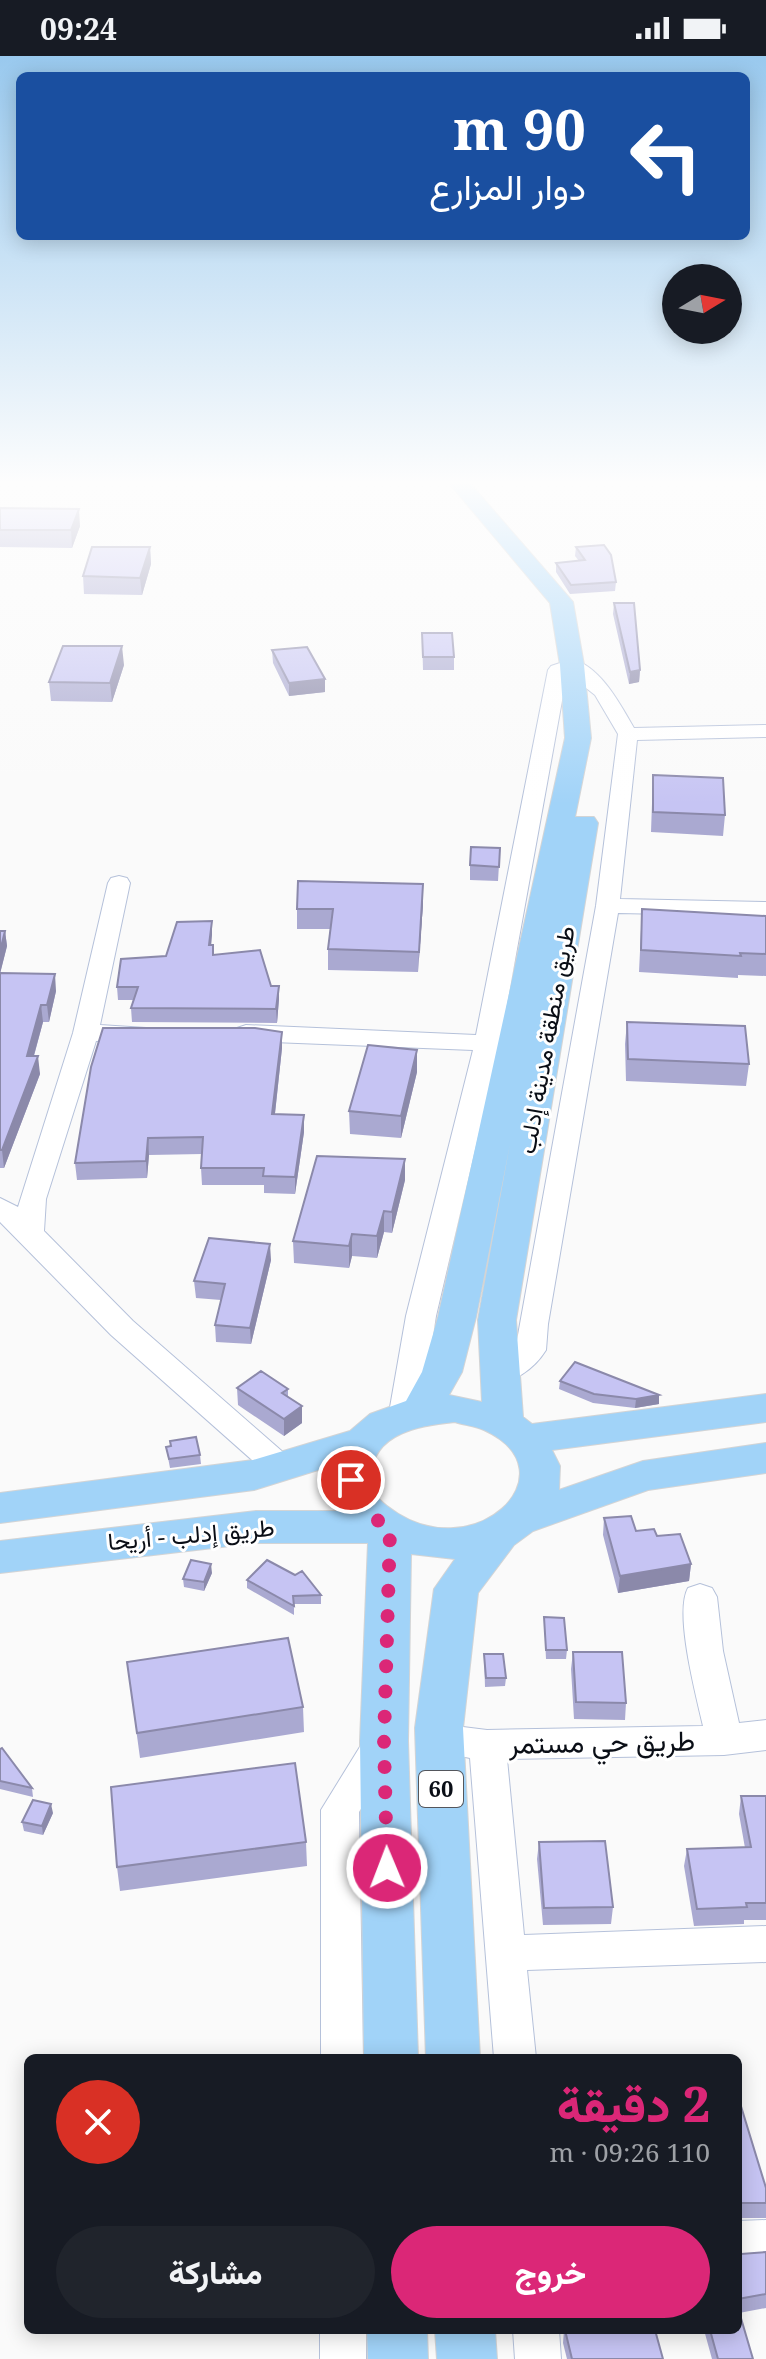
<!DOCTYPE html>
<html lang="ar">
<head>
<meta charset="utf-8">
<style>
  :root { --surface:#171b24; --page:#20242c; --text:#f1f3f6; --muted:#9ea1a6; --accent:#db2777 }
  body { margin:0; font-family:"Noto Serif",Vazirmatn,serif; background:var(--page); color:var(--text); direction:rtl; height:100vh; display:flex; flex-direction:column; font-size:30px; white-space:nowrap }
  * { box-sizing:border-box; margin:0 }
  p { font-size:26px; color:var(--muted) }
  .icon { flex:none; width:44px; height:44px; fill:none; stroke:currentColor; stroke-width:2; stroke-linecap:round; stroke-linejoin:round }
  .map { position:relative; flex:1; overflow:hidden; direction:ltr }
  .drawer { position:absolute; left:24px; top:1998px; width:718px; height:280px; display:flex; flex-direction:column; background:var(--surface); border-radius:12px; box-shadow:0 4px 20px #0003; direction:rtl }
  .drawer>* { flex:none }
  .banner { position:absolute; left:16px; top:16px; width:734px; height:168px; border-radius:12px; box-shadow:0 4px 20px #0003; direction:rtl; background:#1a4fa0; color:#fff; overflow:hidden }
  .needle { width:52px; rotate:80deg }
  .fabs { position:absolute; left:662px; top:208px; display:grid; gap:16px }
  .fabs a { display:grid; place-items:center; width:80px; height:80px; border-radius:50%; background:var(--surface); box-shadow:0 4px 20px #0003; font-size:40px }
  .pin { position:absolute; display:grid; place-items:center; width:68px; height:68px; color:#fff; margin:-34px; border:4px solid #fff; border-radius:50%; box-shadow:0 2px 8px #0007 }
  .me { position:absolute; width:88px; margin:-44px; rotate:359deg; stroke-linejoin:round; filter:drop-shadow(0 0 6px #0008) }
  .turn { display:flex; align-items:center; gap:28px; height:168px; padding:0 32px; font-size:36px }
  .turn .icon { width:104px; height:104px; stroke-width:2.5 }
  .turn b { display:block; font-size:56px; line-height:68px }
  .round { display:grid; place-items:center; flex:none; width:84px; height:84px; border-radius:42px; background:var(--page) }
  .headline { display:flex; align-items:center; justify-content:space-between; height:136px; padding:0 32px }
  h1 { font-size:48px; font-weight:800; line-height:60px; color:var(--accent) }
  .action { display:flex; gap:16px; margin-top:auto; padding:16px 32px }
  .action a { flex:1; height:92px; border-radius:48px; background:var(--accent); color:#fff; font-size:32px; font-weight:800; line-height:92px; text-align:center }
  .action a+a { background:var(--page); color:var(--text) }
  .status { display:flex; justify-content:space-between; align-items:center; height:56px; padding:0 40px; background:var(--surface); direction:ltr }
  .status svg { height:22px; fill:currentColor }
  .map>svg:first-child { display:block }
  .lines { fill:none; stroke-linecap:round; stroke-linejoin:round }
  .minor-casing { stroke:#b5c1da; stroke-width:2 }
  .major-casing { stroke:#d3d4d5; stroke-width:2 }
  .minor { fill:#fff; fill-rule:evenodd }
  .major { fill:#a1d3f8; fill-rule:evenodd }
  .wall { fill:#aaa9d1 }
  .shaded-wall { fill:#8b89aa }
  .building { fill:#c6c4f3; stroke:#8b89aa; stroke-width:2 }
  .route { stroke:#db2777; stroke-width:14; stroke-dasharray:0 25.2 }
  .labels { text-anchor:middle; stroke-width:6; stroke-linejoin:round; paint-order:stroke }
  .shield { fill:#fff; stroke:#54565c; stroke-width:2 }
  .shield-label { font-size:22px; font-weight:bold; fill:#0a0e16 }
  .street-label { font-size:24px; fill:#0a0e16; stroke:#fff }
  .near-street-label { font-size:28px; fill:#0a0e16; stroke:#fff }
</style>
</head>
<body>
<div class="status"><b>09:24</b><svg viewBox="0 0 49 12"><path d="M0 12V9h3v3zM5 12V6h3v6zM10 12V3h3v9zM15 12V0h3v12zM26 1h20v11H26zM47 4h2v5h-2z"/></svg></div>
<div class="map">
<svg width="766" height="2303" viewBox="0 0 766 2303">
  <rect width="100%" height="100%" fill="#fafafa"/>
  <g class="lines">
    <!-- minor casing -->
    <g class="minor-casing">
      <path id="minor" d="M572 603C601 611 620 648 634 672L766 669V681L637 684 620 843 766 846V860L618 857 548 1268 546 1294C535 1312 511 1331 490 1325L486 1318 516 1290 596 850 618 678 595 639 567 617 500 987 436 1260 421 1357 416 1365 405 1368 394 1365 389 1357 406 1260 473 994 246 985 237 982 233 977 237 972 246 969 476 979 548 614 551 610Z
        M119 820 127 822 130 827 100 969 146 972 150 977 146 982 96 985 46 1143 44 1175 133 1265 292 1404 297 1412 292 1420 281 1423 270 1420 111 1279 0 1166V1142L18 1151 73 977 108 827 111 822Z
        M700 1528 712 1532 717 1541 723 1595 739 1667 766 1664V1694L724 1699 507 1703 524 1879 766 1870V1906L527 1914 536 2002H494L470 1702 426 1693 421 1683 426 1673 439 1668 487 1674 703 1670C696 1639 674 1557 688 1532Z
        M379 1677 392 1681 397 1692 359 1756 363 2002H321V1754L366 1681Z
        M766 2164V2208L738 2209V2165Z
        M320 2274H366V2303H320Z
        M513 2274H559L561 2303H515Z"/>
    </g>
    <!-- major casing -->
    <g class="major-casing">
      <path id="major" d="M448 426H469L573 546 584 609 591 682 575 761H594L598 767 516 1264 523 1361 532 1368 766 1338V1366L552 1394 560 1410 559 1434 643 1405 766 1387V1417L648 1434 533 1475 514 1489 478 1537 463 1672 480 2002H426L415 1672 434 1533 455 1503 411 1498 408 1685 418 2002H364L360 1685 368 1487H256L0 1517V1485L256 1455H342L330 1432 331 1410 254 1434 0 1467V1437L253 1404 350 1375 370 1358 406 1345 422 1316 438 1261 565 682 560 609 550 547ZM510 1088 478 1264 482 1346 449 1339 462 1316 476 1261ZM455 1366C464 1369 475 1370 484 1374 576 1416 472 1517 387 1450 375 1441 372 1434 372 1419 372 1377 422 1369 455 1366Z
        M367 2274H427L428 2303H368Z
        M435 2274H495L497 2303H437Z"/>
    </g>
    <!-- minor -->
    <use href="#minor" class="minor"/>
    <!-- major -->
    <use href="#major" class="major"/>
  </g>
  <!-- wall -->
  <path class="wall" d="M0 452 80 470 72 492 0 491Z
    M150 491 151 508 142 539 84 538 83 520Z
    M576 491 616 526 615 535 570 538 556 516V507L579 505 575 500Z
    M614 547 640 614 639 626 629 628 613 558Z
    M422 577 454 601V614H423Z
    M272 594 325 636 289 640 273 607Z
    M124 609 112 646 51 645 49 626Z
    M653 719 725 759 723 780 651 776Z
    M500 792 498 825 470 824V809Z
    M423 848 418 916 328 914V893L330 873H297V853Z
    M642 853 766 860V920L738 919V922L639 916Z
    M212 865 211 889 213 899 271 930 279 943 277 967 132 966 131 952 133 944H118L117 931 166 900Z
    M0 875H5L7 890 0 917 56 935 49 966H43L34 1000 40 1018 4 1112H0Z
    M627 966 749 1008 746 1030 626 1025 625 988Z
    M282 976V992L275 1058 304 1076 295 1138 264 1137V1129H202L201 1112 202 1098 149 1099 147 1122 77 1124 75 1107Z
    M417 994V1016L401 1082 350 1078 349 1055Z
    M405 1103V1124L392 1177 384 1176 377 1202 352 1200 349 1212 294 1207 293 1185Z
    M271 1204 251 1288 216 1286 215 1269 221 1244 196 1242 194 1225Z
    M560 1325 659 1339V1348L635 1352 593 1347 559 1333Z
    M237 1332 288 1333V1341L302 1367 284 1380 238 1349Z
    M170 1385 200 1399 201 1408 170 1412 166 1391 170 1390Z
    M604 1462 636 1475 657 1480 691 1508 689 1525 618 1537 603 1479Z
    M212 1517 204 1535 184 1531 183 1523Z
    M247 1524 321 1539V1548H294V1559L247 1532Z
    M544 1561 567 1594 566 1603H546Z
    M573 1596 626 1647 625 1664 574 1663 571 1613Z
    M484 1598 506 1622 505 1630 485 1631Z
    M127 1606 303 1651 304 1676 140 1702Z
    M0 1693 32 1732 33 1741 0 1733Z
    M741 1740H766V1864H744V1868L694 1870 684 1810 687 1793 745 1792 739 1758Z
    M53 1757 43 1779 24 1775 22 1766Z
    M306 1786 307 1810 120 1835 117 1811Z
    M539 1786 613 1851 611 1868 543 1869 537 1803Z
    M738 2047 766 2132V2162H738Z
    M738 2184 741 2198 766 2196V2252L739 2257 753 2303H712L704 2274H738Z
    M564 2274 663 2303H567L563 2287Z"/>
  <!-- shaded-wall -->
  <path class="shaded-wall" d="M79 453 80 470 72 492 71 474Z
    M150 491 151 508 142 539 140 522Z
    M122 590 124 609 112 646 110 627Z
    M640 614 639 626 629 628 630 616Z
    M325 623V636L289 640V627Z
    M423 828V848L418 916 419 896Z
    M212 865V879L210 902 209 889Z
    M5 875 7 890 0 918V895Z
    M55 918 56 935 49 966 47 949Z
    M279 930V943L277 967 276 953Z
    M41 949 43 966 29 1017 27 1000Z
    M282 976V992L273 1075 272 1058Z
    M417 994V1016L401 1082V1060Z
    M38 1000 40 1018 4 1112 2 1094Z
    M304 1059V1076L295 1138V1121Z
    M148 1082 149 1099 147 1122 146 1105Z
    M405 1103V1124L392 1177V1156Z
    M384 1155V1176L377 1202V1180Z
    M352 1178V1200L349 1212V1190Z
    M270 1188 271 1204 251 1288 250 1272Z
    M659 1339V1348L635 1352 636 1343Z
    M302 1350V1367L284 1380V1363Z
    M211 1508 212 1517 204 1535V1526Z
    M691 1508 689 1525 618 1537 620 1520Z
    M51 1748 53 1757 43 1779 42 1770Z"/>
  <!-- building -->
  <path class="building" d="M0 452 79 453 71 474H0Z
    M604 489 611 499 616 526 571 529 556 507 585 504 576 491Z
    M92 491H150L140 522 83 520Z
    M614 547H634L640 614 630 616Z
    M422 577H452L454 601H423Z
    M63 590H122L110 627 49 626Z
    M307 591 325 623 289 627 272 594Z
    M653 719 723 722 725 759 653 756Z
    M471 791 500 792 499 811 470 809Z
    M298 825 423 828 419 896 328 893 333 853H297Z
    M642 853 766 860V898L740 897 741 900 641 894Z
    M212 865 209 889H213V899L260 894 271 930H279L276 953 131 952 138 931H117L121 903 166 900 177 866Z
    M0 875H5L0 895Z
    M0 917 55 918 47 949H41L27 1000H38L2 1094H0Z
    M627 966 745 970 749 1008 628 1003Z
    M103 972H255L282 976 272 1058 304 1059 295 1121 263 1120 264 1112H201L203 1081 148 1082 146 1105 75 1107 91 1011Z
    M368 989 417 994 401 1060 349 1055Z
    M317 1100 405 1103 392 1156 384 1155 377 1180 352 1178 349 1190 293 1185Z
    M209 1182 270 1188 250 1272 215 1269 225 1228 194 1225Z
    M575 1306 659 1339 636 1343 594 1338 560 1325Z
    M261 1315 288 1333 282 1337 302 1350 284 1363 237 1332Z
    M196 1381 200 1399 169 1403 166 1391 171 1390 170 1385Z
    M631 1460 636 1475 654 1473 657 1480 680 1478 691 1508 620 1520 604 1462Z
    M191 1504 211 1508 204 1526 183 1523Z
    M267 1504 295 1519 302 1515 321 1539 293 1540 294 1550 247 1524Z
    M544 1561 564 1562 567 1594H546Z
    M288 1582 303 1651 137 1677 127 1606Z
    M573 1596H622L626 1647 576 1646Z
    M484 1598H503L506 1622H486Z
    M2 1692 32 1732 0 1725V1693Z
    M295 1707 306 1786 117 1811 111 1731Z
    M741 1740H766V1847H746L747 1851 697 1853 687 1793 751 1791Z
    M33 1744 51 1748 42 1770 22 1766Z
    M605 1785 613 1851 544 1852 539 1786Z
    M738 2047H740L766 2132V2147H741L738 2134Z
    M738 2184 741 2198 766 2196V2238L738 2243Z
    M738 2252 753 2303H718L710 2274H738Z
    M565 2274H655L663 2303H572Z"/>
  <!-- sky -->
  <linearGradient id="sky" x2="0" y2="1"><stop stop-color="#99c9ee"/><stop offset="0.57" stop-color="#fdfdfd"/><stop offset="1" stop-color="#fdfdfd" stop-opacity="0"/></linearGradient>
  <rect width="766" height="748" fill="url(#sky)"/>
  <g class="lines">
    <!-- route -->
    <path class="route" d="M351 1424 360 1449 390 1475 384 1685 387 1812"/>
  </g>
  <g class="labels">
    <!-- shield labels -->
    <rect class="shield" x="419" y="1715" width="44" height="36" rx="6"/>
    <g class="shield-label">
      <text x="441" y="1741">60</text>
    </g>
    <!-- street labels -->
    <g class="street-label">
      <text transform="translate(547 984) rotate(-80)" y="8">طريق منطقة مدينة إدلب</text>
      <text transform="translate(191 1479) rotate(-5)" y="8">طريق إدلب - أريحا</text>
    </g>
    <!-- near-street labels -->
    <g class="near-street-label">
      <text transform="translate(602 1686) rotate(-1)" y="10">طريق حي مستمر</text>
    </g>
  </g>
</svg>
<div class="fabs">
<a><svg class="needle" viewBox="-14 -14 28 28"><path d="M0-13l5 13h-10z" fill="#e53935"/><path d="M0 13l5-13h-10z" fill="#9ea1a6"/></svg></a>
</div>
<div class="pin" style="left:351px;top:1424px;background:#d93025"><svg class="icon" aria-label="arrive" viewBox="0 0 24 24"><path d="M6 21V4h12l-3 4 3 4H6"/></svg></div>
<svg class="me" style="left:387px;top:1812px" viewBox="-20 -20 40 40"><circle r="17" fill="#db2777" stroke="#fff" stroke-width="3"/><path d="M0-11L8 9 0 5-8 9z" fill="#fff"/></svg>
<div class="banner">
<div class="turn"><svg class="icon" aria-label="left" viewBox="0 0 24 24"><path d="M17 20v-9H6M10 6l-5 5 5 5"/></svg><div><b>90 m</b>دوار المزارع</div></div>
</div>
<section class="drawer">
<div class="headline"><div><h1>2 دقيقة</h1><p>110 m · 09:26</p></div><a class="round" style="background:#d93025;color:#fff"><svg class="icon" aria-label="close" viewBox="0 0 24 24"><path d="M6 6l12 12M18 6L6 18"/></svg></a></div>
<div class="action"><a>خروج</a><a>مشاركة</a></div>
</section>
</div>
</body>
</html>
